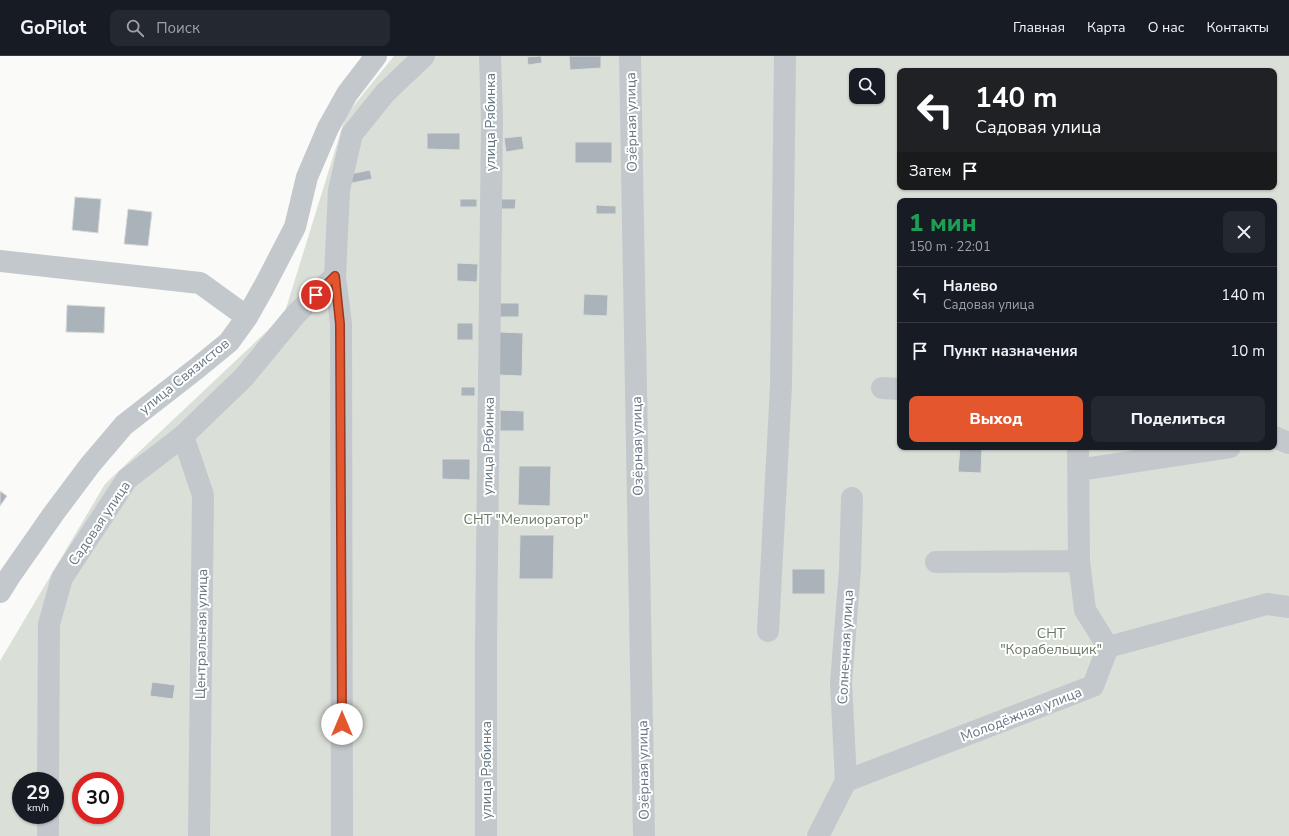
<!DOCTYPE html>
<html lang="ru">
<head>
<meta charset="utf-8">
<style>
  :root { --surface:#171b24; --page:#242831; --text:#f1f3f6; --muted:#9ea1a6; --line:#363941; --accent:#e4572e }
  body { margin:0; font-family:"Nunito Sans",sans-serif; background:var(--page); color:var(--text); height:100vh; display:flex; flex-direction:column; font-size:15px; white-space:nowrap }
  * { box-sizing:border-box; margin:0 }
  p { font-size:13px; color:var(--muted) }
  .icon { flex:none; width:22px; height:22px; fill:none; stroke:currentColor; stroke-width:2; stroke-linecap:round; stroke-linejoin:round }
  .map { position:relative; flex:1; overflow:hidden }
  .side { position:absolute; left:897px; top:142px; width:380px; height:252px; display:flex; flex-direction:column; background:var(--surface); border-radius:8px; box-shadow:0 1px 3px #0004 }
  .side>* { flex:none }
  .banner { position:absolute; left:897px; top:12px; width:380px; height:122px; border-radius:8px; box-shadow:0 1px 3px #0004; background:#202124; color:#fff; overflow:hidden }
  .tools { position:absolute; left:849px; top:12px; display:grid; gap:8px }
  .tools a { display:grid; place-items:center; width:36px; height:36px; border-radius:8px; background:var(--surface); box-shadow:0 1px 3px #0004; font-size:20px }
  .speed { position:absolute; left:12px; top:716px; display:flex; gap:8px; font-size:20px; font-weight:700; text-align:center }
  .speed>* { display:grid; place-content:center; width:52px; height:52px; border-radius:50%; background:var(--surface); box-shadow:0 1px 3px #0004; line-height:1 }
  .speed small { font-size:10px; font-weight:400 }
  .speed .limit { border:6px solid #d22; background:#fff; color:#111 }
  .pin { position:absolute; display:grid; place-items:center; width:34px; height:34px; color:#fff; margin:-17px; border:2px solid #fff; border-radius:50%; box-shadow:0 1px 4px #0007 }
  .me { position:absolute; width:44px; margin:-22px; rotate:0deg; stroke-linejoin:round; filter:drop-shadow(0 0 3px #0008) }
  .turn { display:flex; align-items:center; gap:14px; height:84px; padding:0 12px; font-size:18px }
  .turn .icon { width:52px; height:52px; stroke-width:2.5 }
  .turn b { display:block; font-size:28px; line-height:34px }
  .then { display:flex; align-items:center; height:38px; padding:0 12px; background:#0003; gap:8px; font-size:15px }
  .round { display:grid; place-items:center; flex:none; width:42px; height:42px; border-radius:8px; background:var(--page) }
  .head { display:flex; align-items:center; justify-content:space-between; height:68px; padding:0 12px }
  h1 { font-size:24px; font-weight:800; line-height:30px; color:#1e9e55 }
  .cta { display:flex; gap:8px; margin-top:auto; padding:8px 12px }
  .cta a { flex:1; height:46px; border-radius:8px; background:var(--accent); color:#fff; font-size:16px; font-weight:800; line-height:46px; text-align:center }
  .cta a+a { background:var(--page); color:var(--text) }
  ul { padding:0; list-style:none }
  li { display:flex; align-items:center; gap:12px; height:56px; padding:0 12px; border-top:1px solid var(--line) }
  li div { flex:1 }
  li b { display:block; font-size:15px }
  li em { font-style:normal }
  header { display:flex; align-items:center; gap:24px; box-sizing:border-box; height:56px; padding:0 20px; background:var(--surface); border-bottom:1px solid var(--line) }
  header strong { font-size:19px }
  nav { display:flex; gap:22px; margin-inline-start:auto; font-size:14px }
  .search { width:280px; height:36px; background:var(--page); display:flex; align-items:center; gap:10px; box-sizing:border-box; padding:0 14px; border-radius:8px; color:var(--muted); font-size:15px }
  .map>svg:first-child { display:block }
  .green { fill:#dadfd7; fill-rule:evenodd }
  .building { fill:#aab3b9; stroke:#dcdcda }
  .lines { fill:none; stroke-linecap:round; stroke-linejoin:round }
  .minor { stroke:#c3c8cc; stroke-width:22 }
  .route-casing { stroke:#94391e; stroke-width:10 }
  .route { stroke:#e4572e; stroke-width:7 }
  .labels { text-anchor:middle; stroke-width:4; stroke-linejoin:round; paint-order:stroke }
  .street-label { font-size:14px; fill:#657683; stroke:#fff }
  .park-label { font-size:14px; fill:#687a64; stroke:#fff }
</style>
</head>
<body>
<header>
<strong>GoPilot</strong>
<div class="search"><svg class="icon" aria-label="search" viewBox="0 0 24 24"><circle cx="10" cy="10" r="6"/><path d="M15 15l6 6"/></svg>Поиск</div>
<nav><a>Главная</a><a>Карта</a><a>О нас</a><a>Контакты</a></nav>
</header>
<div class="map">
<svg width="1289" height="780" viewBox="0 0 1289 780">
  <rect width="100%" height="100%" fill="#fafaf8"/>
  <!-- green -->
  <path class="green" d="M394 0H1289V780H0V605L105 428 284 259 346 59ZM900 15H1274V131H900ZM856 19H878V41H856ZM900 145H1274V391H900ZM21 725H55V759H21ZM81 725H115V759H81Z"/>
  <!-- building -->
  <path class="building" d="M541 0 542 7 528 9 527 1Z
    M569 0H601V12L570 14Z
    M427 77H460V94L427 93Z
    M522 80 524 93 506 96 504 82Z
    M575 86H612V107H575Z
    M370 114 372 123 352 127 350 118Z
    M75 141 101 143 98 177 72 174Z
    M460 143H477V151H460Z
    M501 143H516L515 153H501Z
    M596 149 616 150V158H596Z
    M128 153 152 156 148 190 124 188Z
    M457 207 478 208 477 226 457 225Z
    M584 238 608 239 607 260 583 259Z
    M498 247H519V261H498Z
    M67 249 105 251 104 277 66 276Z
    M457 267H473V284H457Z
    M499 276 523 277 522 320 499 319Z
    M461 331H475V340H461Z
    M500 354 524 355V375H500Z
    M960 391H982L981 417 958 416Z
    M442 403H470V424L442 423Z
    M519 410H551L550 450 518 449Z
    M0 435 7 440 0 450Z
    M520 479H554L553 523H519Z
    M792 513H825V538H792Z
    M152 626 175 629 173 643 150 640Z"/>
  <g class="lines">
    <!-- minor -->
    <path class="minor" d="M630 0 644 780
      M0 205 200 227 247 261
      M882 332 900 333
      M183 380 203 439 199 780
      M1274 381 1289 387
      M1078 391 1079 505 1085 554 1108 591
      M1078 414 1230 391
      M936 506 1079 505
      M0 536 10 520 54 457 90 409 124 369 196 313 229 286 247 261 265 229 295 171 307 121 328 72 347 38 376 0
      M768 575 781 330 785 0
      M48 725 49 568 62 522 127 423 183 380 244 321 296 258 335 220
      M846 725 1093 630 1108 591 1267 548 1289 551
      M48 780V759
      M342 780 341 268 335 220 339 134 352 78 385 37 424 0
      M486 780V587L492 64 490 0
      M818 780 846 725 841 627 850 514 852 442"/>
  </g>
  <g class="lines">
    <!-- route casing -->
    <g class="route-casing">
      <path id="route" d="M316 239 335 220 340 268 342 668"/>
    </g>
    <!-- route -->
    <use href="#route" class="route"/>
  </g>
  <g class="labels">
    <!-- street labels -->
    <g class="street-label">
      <text transform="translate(490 66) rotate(-90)" y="5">улица Рябинка</text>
      <text transform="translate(631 66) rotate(-91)" y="5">Озёрная улица</text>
      <text transform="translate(184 320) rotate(-39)" y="5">улица Связистов</text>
      <text transform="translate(488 390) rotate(-89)" y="5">улица Рябинка</text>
      <text transform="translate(637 390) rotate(-91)" y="5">Озёрная улица</text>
      <text transform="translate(99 467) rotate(-56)" y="5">Садовая улица</text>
      <text transform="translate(201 578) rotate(-89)" y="5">Центральная улица</text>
      <text transform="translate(845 591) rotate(-87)" y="5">Солнечная улица</text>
      <text transform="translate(1021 658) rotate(-21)" y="5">Молодёжная улица</text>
      <text transform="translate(486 714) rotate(-90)" y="5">улица Рябинка</text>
      <text transform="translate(643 714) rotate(-91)" y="5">Озёрная улица</text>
    </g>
    <!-- park labels -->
    <g class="park-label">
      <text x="526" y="468">СНТ "Мелиоратор"</text>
      <text x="1051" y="582">СНТ<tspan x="1051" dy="16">"Корабельщик"</tspan></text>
    </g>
  </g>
</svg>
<div class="tools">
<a><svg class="icon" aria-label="search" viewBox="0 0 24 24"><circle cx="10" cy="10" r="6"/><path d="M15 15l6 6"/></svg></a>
</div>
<div class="speed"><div>29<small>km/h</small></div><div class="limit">30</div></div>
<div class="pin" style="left:316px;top:239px;background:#d93025"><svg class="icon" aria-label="arrive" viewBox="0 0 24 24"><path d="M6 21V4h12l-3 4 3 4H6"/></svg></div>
<svg class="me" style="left:342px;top:668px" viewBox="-20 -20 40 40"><circle r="19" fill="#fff"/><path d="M0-13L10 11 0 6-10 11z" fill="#e4572e"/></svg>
<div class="banner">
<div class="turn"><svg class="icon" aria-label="left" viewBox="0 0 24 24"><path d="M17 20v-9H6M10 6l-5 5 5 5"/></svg><div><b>140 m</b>Садовая улица</div></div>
<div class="then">Затем<svg class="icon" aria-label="arrive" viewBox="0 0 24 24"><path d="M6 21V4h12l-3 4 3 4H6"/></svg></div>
</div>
<section class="side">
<div class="head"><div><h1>1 мин</h1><p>150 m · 22:01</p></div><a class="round"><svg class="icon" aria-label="close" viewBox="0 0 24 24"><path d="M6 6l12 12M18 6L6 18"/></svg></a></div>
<ul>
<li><svg class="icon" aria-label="left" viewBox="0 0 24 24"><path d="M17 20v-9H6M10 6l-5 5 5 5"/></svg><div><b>Налево</b><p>Садовая улица</p></div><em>140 m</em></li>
<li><svg class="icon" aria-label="arrive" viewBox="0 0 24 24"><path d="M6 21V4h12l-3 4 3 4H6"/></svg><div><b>Пункт назначения</b></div><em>10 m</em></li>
</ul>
<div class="cta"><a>Выход</a><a>Поделиться</a></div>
</section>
</div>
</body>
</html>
